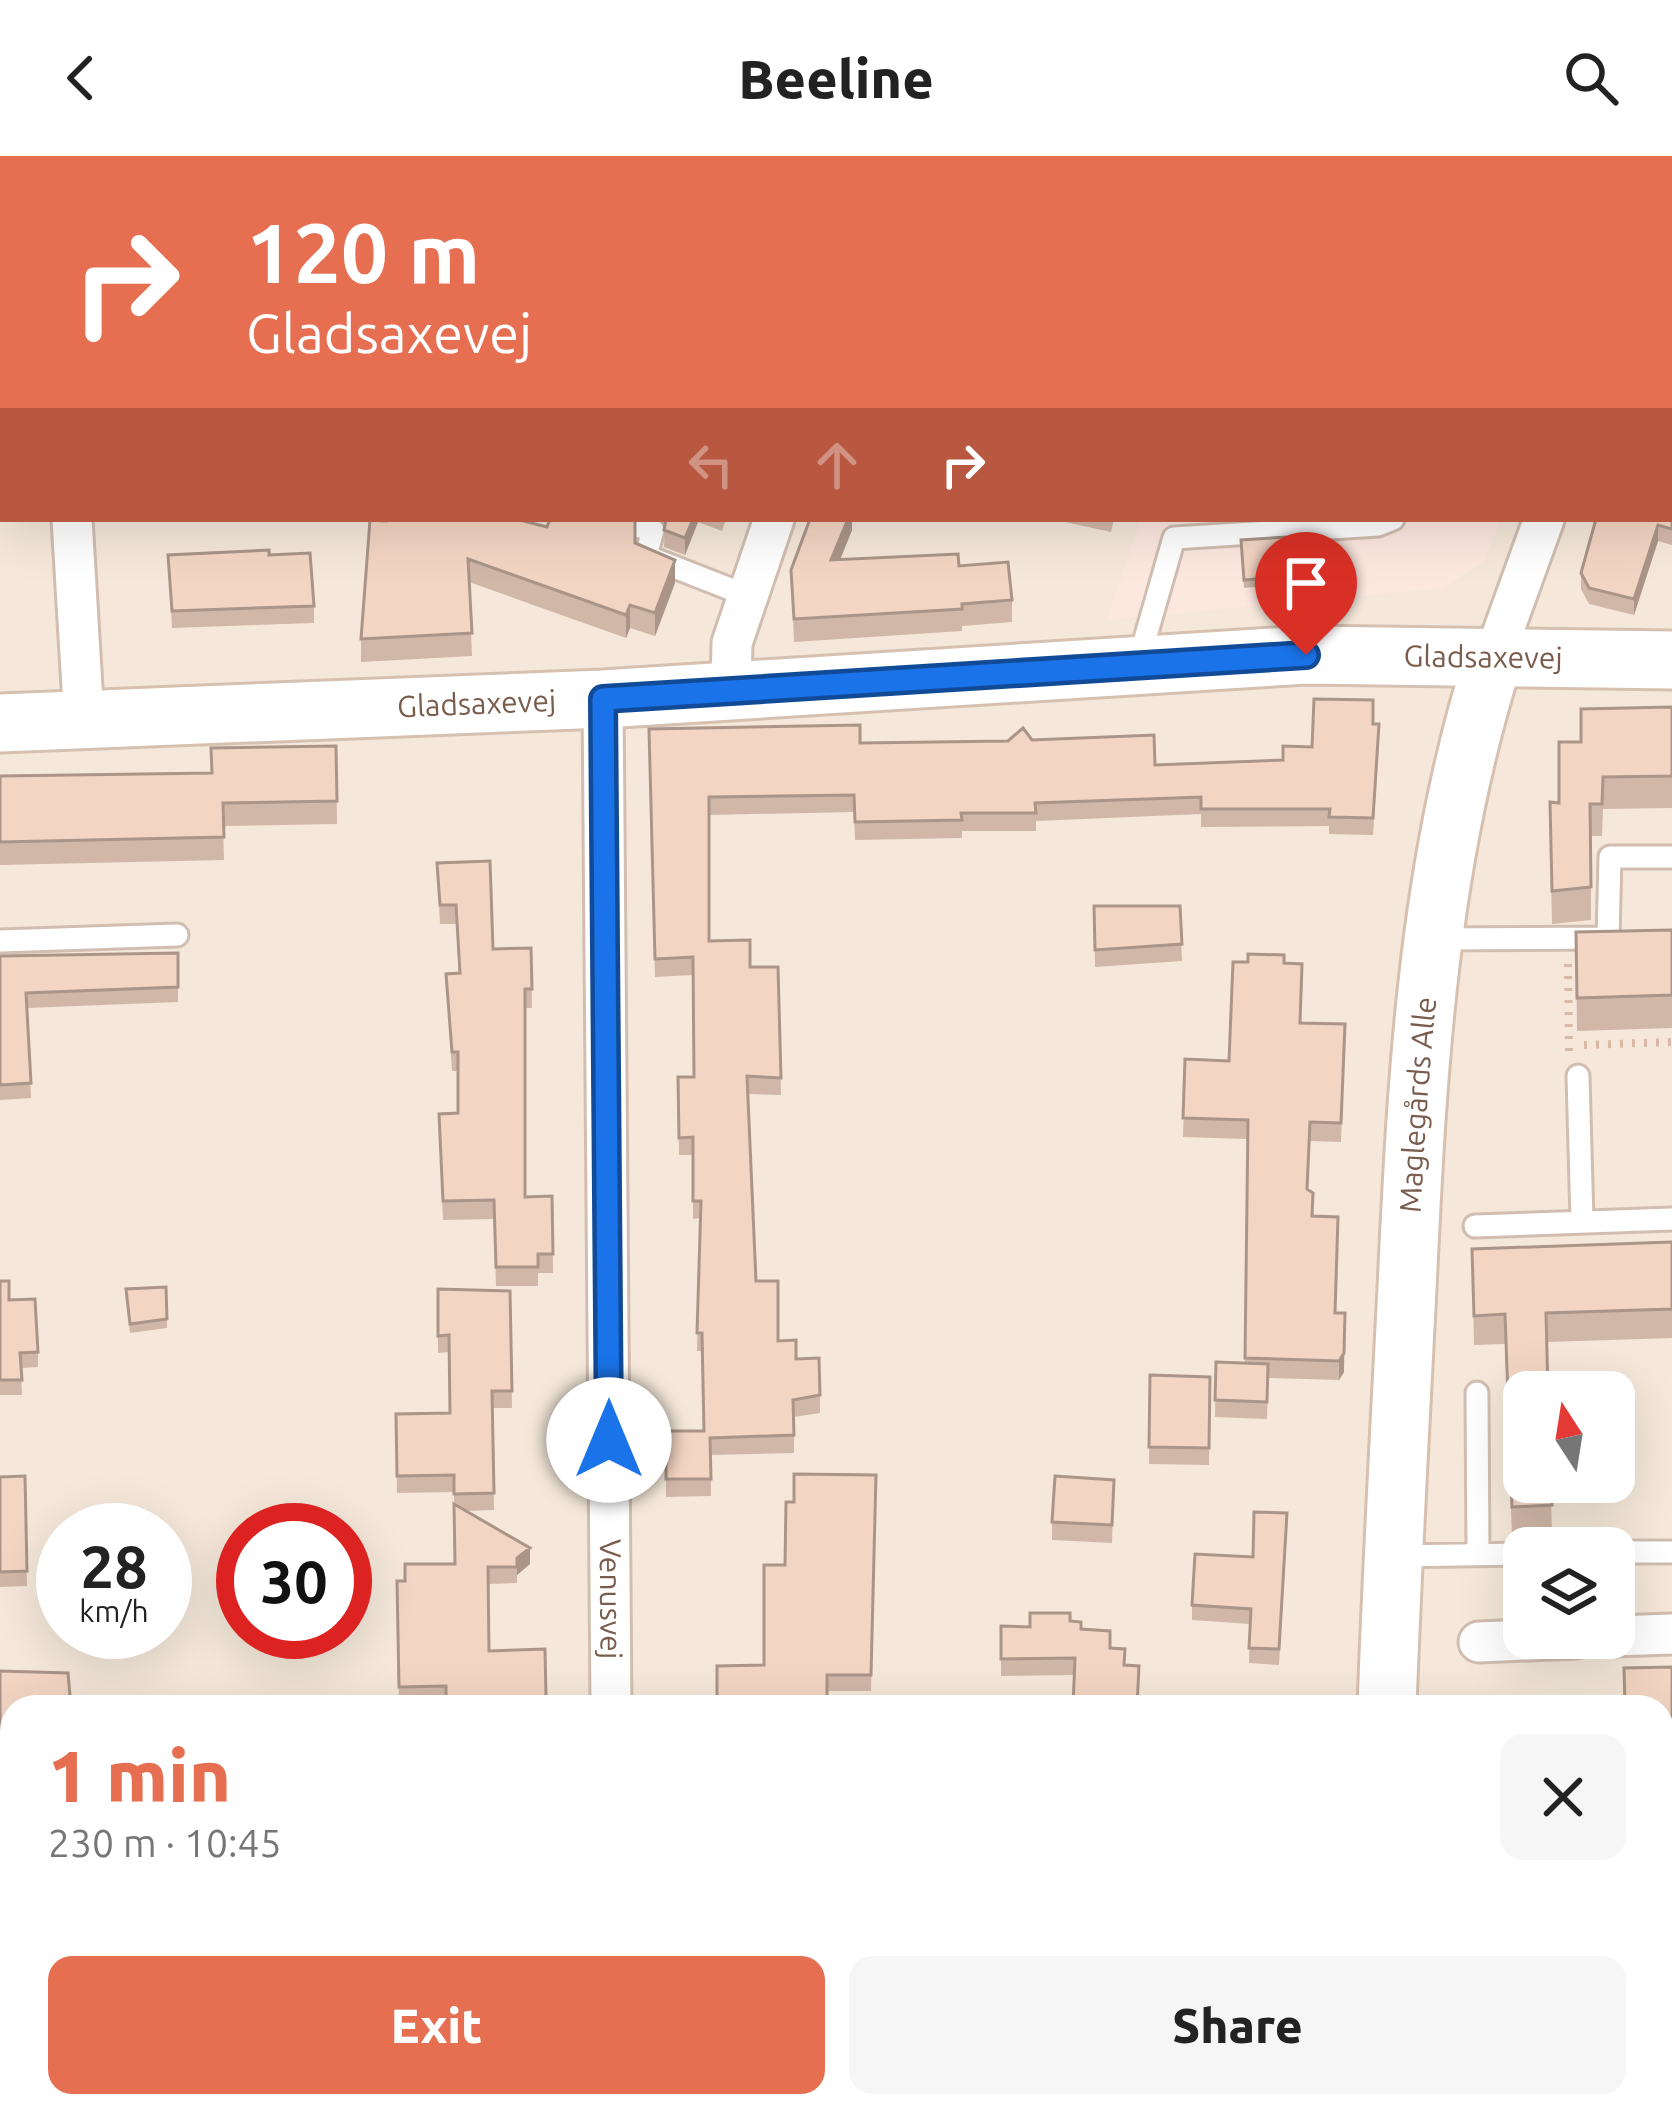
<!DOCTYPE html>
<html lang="en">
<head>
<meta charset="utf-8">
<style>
  :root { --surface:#fff; --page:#f6f6f6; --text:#222; --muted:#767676; --accent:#e76f51 }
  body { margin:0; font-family:Ubuntu,sans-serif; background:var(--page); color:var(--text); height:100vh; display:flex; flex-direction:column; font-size:45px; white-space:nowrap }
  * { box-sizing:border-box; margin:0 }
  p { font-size:39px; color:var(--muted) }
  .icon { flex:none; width:66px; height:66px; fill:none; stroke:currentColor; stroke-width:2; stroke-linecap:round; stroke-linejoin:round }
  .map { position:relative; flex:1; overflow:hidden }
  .sheet { position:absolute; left:0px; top:1539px; width:1674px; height:423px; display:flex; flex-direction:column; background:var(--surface); border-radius:36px 36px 0 0; box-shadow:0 12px 48px #0002 }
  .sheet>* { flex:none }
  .banner { position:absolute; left:0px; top:0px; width:1674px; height:366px; box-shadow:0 12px 48px #0002; background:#e76f51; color:#fff; overflow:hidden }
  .needle { width:78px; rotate:348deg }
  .fabs { position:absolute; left:1503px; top:1215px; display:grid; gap:24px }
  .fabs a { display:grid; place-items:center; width:132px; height:132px; border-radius:24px; background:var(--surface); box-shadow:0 12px 48px #0002; font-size:60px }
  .speed { position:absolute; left:36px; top:1347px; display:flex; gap:24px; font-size:60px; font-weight:700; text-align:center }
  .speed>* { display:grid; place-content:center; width:156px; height:156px; border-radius:50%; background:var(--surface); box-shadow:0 12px 48px #0002; line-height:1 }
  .speed small { font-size:30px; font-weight:400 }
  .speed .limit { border:18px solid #d22; background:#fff; color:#111 }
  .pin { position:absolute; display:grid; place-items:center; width:102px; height:102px; color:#fff; margin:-123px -51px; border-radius:50% 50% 50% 0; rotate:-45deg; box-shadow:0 0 12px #0007 }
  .pin .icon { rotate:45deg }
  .me { position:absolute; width:132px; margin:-66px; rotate:0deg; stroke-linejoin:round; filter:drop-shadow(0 0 9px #0008) }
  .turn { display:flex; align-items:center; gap:42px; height:252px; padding:0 48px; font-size:54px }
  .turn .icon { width:156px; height:156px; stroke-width:2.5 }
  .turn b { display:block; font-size:84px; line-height:102px }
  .lanes { display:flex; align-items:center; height:114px; padding:0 48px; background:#0003; justify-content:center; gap:60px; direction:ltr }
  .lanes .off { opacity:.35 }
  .round { display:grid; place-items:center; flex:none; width:126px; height:126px; border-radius:24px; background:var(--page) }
  .headline { display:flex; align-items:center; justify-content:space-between; height:204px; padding:0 48px }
  h1 { font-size:72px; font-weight:800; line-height:90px; color:var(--accent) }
  .cta { display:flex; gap:24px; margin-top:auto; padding:24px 48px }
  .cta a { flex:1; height:138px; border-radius:24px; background:var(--accent); color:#fff; font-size:48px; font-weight:800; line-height:138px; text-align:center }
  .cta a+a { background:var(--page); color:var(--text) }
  header { display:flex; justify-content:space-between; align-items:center; height:156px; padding:0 48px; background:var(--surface); font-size:54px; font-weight:800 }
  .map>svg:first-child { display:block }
  .residential { fill:#f5e8da; fill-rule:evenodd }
  .commercial { fill:#fde8e0 }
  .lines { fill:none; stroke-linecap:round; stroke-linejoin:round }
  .lane-casing { stroke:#d1beb0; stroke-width:27 }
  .street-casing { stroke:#d1beb0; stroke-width:45 }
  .secondary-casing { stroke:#d6c0b0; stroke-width:63 }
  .path { stroke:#d9b8a5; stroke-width:8; stroke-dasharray:3 9; stroke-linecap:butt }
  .lane { stroke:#fff; stroke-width:21 }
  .street { stroke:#fff; stroke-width:39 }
  .secondary { stroke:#fff; stroke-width:57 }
  .wall { fill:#d1b7a8 }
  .shaded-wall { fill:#aa9588 }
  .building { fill:#f3d5c3; stroke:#aa9588; stroke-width:3 }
  .route-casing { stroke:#114b97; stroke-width:30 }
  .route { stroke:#1a73e8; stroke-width:21 }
  .labels { text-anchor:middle; stroke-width:9; stroke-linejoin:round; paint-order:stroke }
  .street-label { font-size:30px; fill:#7a5c4d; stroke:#fffaf3 }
</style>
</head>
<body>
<header><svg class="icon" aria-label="back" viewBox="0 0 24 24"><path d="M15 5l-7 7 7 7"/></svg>Beeline<svg class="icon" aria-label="search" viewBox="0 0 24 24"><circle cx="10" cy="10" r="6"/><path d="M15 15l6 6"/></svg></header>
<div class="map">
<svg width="1672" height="1961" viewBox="0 0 1672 1961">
  <rect width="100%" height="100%" fill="#fdf6ec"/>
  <!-- residential -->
  <path class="residential" d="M0 0H1672V1961H0ZM3 3H1671V363H3ZM1524 1236H1614V1326H1524ZM63 1374H165V1476H63ZM243 1374H345V1476H243ZM1524 1392H1614V1482H1524ZM12 1551H1662V1950H12Z"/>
  <!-- commercial -->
  <path class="commercial" d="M1141 363H1501L1484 405 1442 432 1107 464Z"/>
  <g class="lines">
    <!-- lane casing -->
    <g class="lane-casing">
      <path id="lane" d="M607 363 653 374 646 400 748 440
        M1139 504 1174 382 1378 369 1393 363
        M1608 782 1610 701H1672
        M1438 783 1605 782
        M0 785 177 779
        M1578 920 1582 1065
        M1475 1070 1672 1063
        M1477 1237 1478 1398
        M1614 1396H1672
        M1394 1400 1524 1398"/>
    </g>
    <!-- street casing -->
    <g class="street-casing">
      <g id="street">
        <path d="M127 3 129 0"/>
        <path d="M902 3 903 0"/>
        <path d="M1664 3 1665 0"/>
        <path d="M0 101 3 104"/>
        <path d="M72 363 84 565"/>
        <path d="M1494 501 1544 363"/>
        <path d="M731 535 732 487 774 363"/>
        <path id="s1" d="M603 543 611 1551"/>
        <path d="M1614 1480 1672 1478"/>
        <path d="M1479 1486 1576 1482"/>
        <path d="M615 1950V1961"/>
      </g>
    </g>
    <!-- secondary casing -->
    <g class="secondary-casing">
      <g id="secondary">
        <path id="s2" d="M0 567 603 543 1306 499 1672 504"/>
        <path id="s3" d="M1387 1551C1392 1411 1400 1271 1407 1132 1417 918 1428 706 1494 501"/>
        <path d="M1371 1961 1372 1950"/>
      </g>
    </g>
    <!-- path -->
    <path class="path" d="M1568 808 1569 895
      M1584 889 1672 886"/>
    <!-- lane -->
    <use href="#lane" class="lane"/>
    <!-- street -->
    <use href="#street" class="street"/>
    <!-- secondary -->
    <use href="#secondary" class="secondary"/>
  </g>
  <!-- wall -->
  <path class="wall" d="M1417 0H1576L1575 3H1426Z
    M1672 223V389L1658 385 1634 459 1589 448 1581 433V417L1596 363H1671Z
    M663 363H726L722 375 698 366 685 399 664 391 665 367Z
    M852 363V374L840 404 959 410 1012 444V466L962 470V475L794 486 791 414Z
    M1061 363H1114L1111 376 1061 365Z
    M370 364 547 371 635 387 675 427 655 480 630 472 626 482 469 426 472 500 361 506V483Z
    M1241 393 1290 420V428L1244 432Z
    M168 399H269L314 450V467L172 472Z
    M1672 551V652L1603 653 1602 680H1591V764L1552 768 1550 678 1581 586Z
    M1373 568 1379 585 1373 679 1329 678V670L1201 671V658L1036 665V675H962V682L855 684 854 656 709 659V785L750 811H778L781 939 748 938 756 1125 778 1185 796 1203 820 1239V1257L794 1261V1297L711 1299V1340L666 1341V1275H703L702 1195H697L700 1062 693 1063V999H679L678 921H694L693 819 655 821 649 573 860 587 1032 584 1155 609 1283 604Z
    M336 590 337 668 223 670 224 704 0 709V620L211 617Z
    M437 707 493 793 531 792 532 852H525V1041L552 1040 553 1117H538V1130H496L494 1063 443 1064 439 977 458 957V915H452L446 818 459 817 456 768H440Z
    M1094 750H1180L1182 805 1095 811Z
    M1672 774V872L1577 875 1576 776Z
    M178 797V846L27 852 31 942 0 944V800Z
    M1284 807 1301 867 1345 868 1341 986 1310 985 1308 1033 1336 1157 1344 1216 1339 1224 1268 1222 1267 1263 1215 1261 1216 1206 1245 1207 1247 983 1183 981 1185 903 1229 905Z
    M1672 1086V1182L1547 1186 1552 1378 1512 1380 1505 1188 1474 1189 1472 1093Z
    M0 1125 38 1196V1211L21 1212 22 1239H0Z
    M166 1131 167 1172 130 1177 126 1133Z
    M438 1133 510 1135 512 1252H492L494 1354 466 1355 530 1408 517 1419V1427L488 1428 489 1495 545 1493 546 1551H446V1546L399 1547 397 1425H405L455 1408 454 1336 397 1337 396 1258 450 1257 449 1196 438 1197Z
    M1150 1219 1210 1221 1209 1309 1149 1308Z
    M876 1319 871 1535H827L764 1509 785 1409 794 1346Z
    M25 1320 27 1430 0 1431V1321Z
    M1114 1324 1112 1387 1052 1384V1366Z
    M1287 1372 1279 1509 1249 1507 1250 1468 1192 1464V1449Z
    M1070 1465 1081 1466 1074 1519 1001 1520V1470L1030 1471Z
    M1672 1511V1961H1591L1662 1950Z
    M0 1515 12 1551V1805L0 1806Z
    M483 1950H520V1953H483Z
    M1167 1950H1293V1961H1167Z"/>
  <!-- shaded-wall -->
  <path class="shaded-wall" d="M693 363H698V366L685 399V382Z
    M848 363H852V374L831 426V404Z
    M1658 369V385L1634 459V443Z
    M675 404V427L655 480V457Z
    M630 449V472L626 482V459Z
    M1345 1157 1344 1216 1339 1224V1205Z
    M530 1392V1408L517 1419V1402Z"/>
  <!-- building -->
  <path class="building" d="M210 0H282L281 3H209Z
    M750 0H830L829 3H749Z
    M974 0H1121L1120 3H972Z
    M1470 0H1571L1570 3H1479Z
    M1672 223V373L1658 369 1634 443 1589 432 1581 417 1596 363H1671Z
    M386 363H516L547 371 550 363H635V387L675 404 655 457 630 449 626 459 468 403 472 477 361 483 370 364 386 365Z
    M666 363H693L685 382 664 374Z
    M810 363H848L831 404 958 398 959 410 1008 406 1012 444 962 448V453L794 463 791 414Z
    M1286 381 1290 420 1244 424 1241 384Z
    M269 394V399L310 397 314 450 172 455 168 399Z
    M1314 543 1373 544V568H1379L1373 662 1329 661 1330 653H1201V641L1035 647 1036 657H961L962 664 855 666 854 639 709 641V785L750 784V811H778L781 922 747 920 756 1125H778V1185L796 1184V1203L819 1202 820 1239 793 1244 794 1279 710 1282 711 1323H666V1275H704L702 1177H697L701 1045H693V981L679 982 678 921H694L693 801 655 803 649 573 860 569V587L1008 585 1023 572 1032 584 1154 579 1155 609 1283 604V590L1312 591Z
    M1672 551V620L1603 621 1602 648H1590L1591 731 1552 735 1550 646 1559 647V586H1581V553Z
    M336 590 337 645 223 647 224 681 0 686V620L212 617 211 592Z
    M490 705 493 793 531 792 532 833H525V1041L552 1040 553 1098H538V1111H496L494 1044 443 1045 439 958 458 957V896H452L446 818 460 817 456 749H440L437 707Z
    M1094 750H1180L1182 788 1095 794Z
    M1672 774V839L1577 842 1576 776Z
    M178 797V831L26 837 31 927 0 929V800Z
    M1248 798 1284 799V807L1302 808 1300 867 1345 868 1341 967 1310 966 1307 1033 1313 1037 1312 1060 1338 1061 1335 1157H1345L1344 1197 1339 1205 1245 1202 1248 964 1183 962 1185 903 1229 905 1233 806H1248Z
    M1672 1086V1153L1546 1157 1548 1236H1524V1326H1551L1552 1349 1512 1351 1505 1158 1474 1160 1472 1093Z
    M0 1125H9V1144L35 1143 38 1196 20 1197 22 1224H0Z
    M166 1131 167 1163 130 1168 126 1133Z
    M438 1133 510 1135 512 1235H492L494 1337 454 1338V1319L397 1320 396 1258 450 1257 449 1179 438 1180Z
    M1216 1206 1268 1208 1267 1246 1215 1244Z
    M1150 1219 1210 1221 1209 1292 1149 1291Z
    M794 1318 876 1319 871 1519H827V1551H717V1510L764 1509V1409H785L786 1346H794Z
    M25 1320 27 1415 0 1416V1321Z
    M1055 1320 1114 1324 1112 1369 1052 1366Z
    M454 1348 530 1392 517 1402V1411H488L489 1495 545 1493 546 1541H529V1551H446V1530L399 1531 397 1425H405V1408H455Z
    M1254 1356 1287 1357 1279 1493 1249 1492 1251 1453 1192 1449 1195 1398 1253 1401Z
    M1030 1457H1070V1465L1081 1466V1473L1110 1475V1492L1125 1493 1124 1509 1139 1510 1137 1551H1073L1075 1502 1001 1503V1470L1030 1471Z
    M1672 1511V1958L1644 1959V1961H1592V1950H1662V1551H1625L1624 1512Z
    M0 1515 68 1517 71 1551H12V1790L0 1791Z
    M0 1879H12V1950H24V1961H0Z
    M701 1950H755L756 1961H701Z
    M1174 1950H1293V1961H1201L1202 1953 1174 1952Z
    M1444 1950H1509V1961H1444Z
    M445 1954H501V1961H446Z"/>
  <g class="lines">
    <!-- route casing -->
    <g class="route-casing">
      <path id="route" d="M609 1284 603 543 1306 499"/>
    </g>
    <!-- route -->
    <use href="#route" class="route"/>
  </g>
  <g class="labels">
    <!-- street labels -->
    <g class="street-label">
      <text dy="10" stroke="none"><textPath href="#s2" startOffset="1485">Gladsaxevej</textPath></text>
      <text dy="10" stroke="none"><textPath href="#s2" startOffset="477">Gladsaxevej</textPath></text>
      <text dy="10" stroke="none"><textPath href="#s3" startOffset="603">Maglegårds Alle</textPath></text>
      <text dy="10" stroke="none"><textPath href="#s1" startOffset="900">Venusvej</textPath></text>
    </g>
  </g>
</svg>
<div class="fabs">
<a><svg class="needle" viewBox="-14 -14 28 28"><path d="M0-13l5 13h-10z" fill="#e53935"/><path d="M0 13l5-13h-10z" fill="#767676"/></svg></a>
<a><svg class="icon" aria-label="layers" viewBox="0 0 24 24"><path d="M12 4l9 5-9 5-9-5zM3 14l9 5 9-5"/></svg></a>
</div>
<div class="speed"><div>28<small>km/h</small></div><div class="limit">30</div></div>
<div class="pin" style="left:1306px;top:499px;background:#d93025"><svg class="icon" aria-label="arrive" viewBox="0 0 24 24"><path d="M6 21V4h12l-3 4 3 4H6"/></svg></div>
<svg class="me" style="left:609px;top:1284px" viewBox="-20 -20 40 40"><circle r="19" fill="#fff"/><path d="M0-13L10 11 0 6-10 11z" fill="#1a73e8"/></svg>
<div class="banner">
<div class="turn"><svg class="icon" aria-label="right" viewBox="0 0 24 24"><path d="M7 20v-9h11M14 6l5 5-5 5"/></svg><div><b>120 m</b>Gladsaxevej</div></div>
<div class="lanes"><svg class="icon off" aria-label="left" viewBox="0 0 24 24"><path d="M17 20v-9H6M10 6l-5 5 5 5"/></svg><svg class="icon off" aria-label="ahead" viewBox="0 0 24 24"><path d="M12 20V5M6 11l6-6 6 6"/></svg><svg class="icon" aria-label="right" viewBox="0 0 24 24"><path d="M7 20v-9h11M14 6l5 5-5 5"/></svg></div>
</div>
<section class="sheet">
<div class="headline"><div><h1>1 min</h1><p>230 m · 10:45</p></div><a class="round"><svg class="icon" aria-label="close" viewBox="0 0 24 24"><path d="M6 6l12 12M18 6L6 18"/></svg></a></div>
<div class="cta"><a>Exit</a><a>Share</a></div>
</section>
</div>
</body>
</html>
